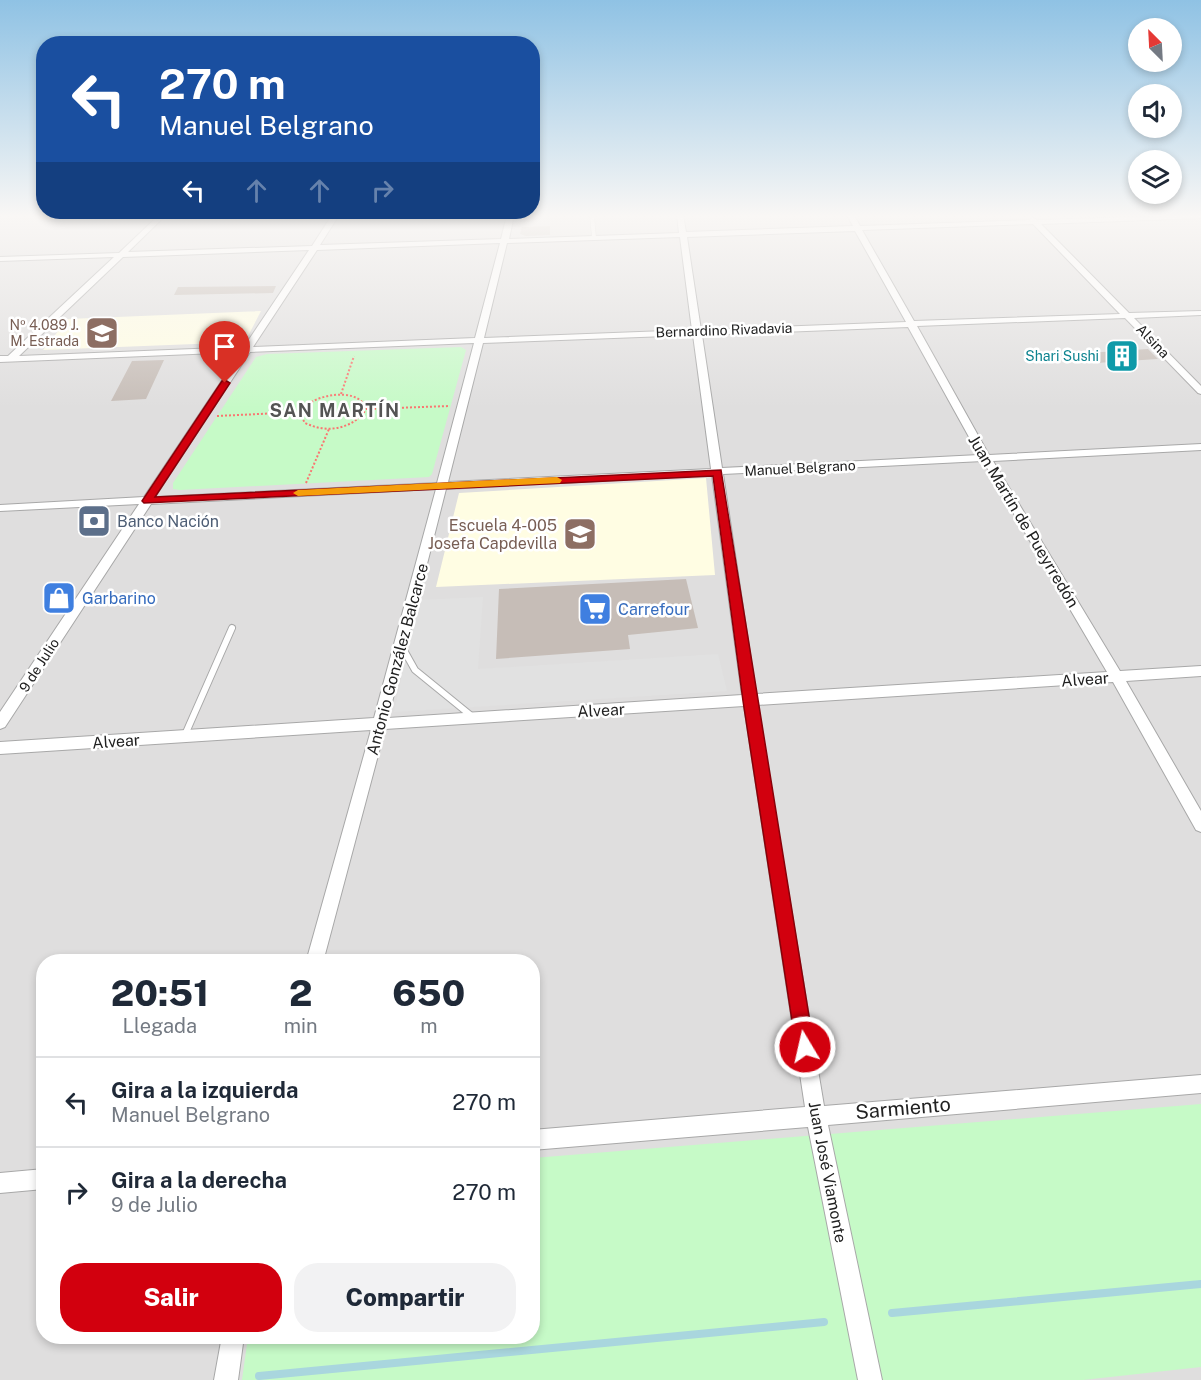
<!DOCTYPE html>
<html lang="es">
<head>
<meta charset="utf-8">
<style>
  :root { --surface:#fff; --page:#f2f2f3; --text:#1f2937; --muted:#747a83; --line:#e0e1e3; --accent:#d2000e }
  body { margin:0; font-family:"Public Sans",sans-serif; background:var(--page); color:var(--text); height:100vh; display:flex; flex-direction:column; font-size:22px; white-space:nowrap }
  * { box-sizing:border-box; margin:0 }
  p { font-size:20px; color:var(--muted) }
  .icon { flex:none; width:33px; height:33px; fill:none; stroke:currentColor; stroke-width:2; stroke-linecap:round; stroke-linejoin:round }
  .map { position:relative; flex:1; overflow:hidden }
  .side { position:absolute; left:36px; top:954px; width:504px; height:390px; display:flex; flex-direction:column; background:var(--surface); border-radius:24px; box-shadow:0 3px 9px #0003 }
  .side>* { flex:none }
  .banner { position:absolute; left:36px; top:36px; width:504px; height:183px; border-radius:24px; box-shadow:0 3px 9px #0003; background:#1a4fa0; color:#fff; overflow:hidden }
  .needle { width:39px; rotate:336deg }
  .fabs { position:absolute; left:1128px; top:18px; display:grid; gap:12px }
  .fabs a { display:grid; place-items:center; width:54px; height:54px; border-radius:50%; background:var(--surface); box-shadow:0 3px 9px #0003; font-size:30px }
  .pin { position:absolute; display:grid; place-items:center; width:51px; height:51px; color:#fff; margin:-62px -26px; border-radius:50% 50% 50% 0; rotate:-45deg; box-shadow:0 0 6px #0007 }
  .pin .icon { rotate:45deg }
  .me { position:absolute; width:66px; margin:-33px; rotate:351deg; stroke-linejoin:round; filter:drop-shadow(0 0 4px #0008) }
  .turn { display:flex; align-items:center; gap:21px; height:126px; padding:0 24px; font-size:27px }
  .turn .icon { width:78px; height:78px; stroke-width:2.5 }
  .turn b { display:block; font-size:42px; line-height:51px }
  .lanes { display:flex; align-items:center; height:57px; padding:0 24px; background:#0003; justify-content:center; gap:30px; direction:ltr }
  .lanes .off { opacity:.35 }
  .eta { display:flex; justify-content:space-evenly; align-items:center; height:102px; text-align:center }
  .eta b { font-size:36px; font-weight:800; line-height:42px }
  .primary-button { display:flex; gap:12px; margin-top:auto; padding:12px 24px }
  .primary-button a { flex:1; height:69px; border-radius:24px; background:var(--accent); color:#fff; font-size:24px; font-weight:800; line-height:69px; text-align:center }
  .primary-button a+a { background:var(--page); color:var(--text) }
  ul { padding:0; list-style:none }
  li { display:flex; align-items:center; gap:18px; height:90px; padding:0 24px; border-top:2px solid var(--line) }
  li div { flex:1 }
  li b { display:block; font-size:22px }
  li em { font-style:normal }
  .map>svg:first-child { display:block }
  .residential { fill:#dfdede; fill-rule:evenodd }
  .education { fill:#fffde3 }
  .park { fill:#c6fac7 }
  .parking { fill:#e1e1e1 }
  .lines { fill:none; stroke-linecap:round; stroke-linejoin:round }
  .stream { stroke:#a9d6de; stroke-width:8 }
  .building { fill:#c6bdb7 }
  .service-far1-casing { stroke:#a8a8a8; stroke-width:5 }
  .service-casing { stroke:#a8a8a8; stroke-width:8 }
  .minor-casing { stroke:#a8a8a8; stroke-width:2 }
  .path { stroke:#fa7570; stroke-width:2; stroke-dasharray:2 2; stroke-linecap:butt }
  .service-far1 { stroke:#fff; stroke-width:4 }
  .service { stroke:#fff; stroke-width:6 }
  .minor { fill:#fff; fill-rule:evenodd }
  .route { fill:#d2000e; stroke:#880009; stroke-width:1.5 }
  .slow { fill:#f59e0b }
  .labels { text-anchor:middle; stroke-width:5; stroke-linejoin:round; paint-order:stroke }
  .far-education-label { font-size:14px; fill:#785e54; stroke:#fff; text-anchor:end }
  .far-street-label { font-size:14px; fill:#212121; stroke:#fff }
  .far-culture-label { font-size:14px; fill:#0d838f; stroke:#fff; text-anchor:end }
  .service-label { font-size:16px; fill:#4e5e75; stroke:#fff; text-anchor:start }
  .street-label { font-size:16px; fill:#212121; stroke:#fff }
  .education-label { font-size:16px; fill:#785e54; stroke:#fff; text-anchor:end }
  .shop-label { font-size:16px; fill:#366cbe; stroke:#fff; text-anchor:start }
  .far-district-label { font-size:18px; font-weight:bold; letter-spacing:1.5px; fill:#545454; stroke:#fff }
  .near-street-label { font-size:20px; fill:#212121; stroke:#fff }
</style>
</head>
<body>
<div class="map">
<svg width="1201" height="1380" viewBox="0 0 1201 1380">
  <rect width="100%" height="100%" fill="#f1eee8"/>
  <!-- residential -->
  <path class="residential" d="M0 215H1201V1380H0ZM44 962H532V1336H44Z"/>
  <!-- education -->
  <path class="education" d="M261 311 245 342 43 350 68 319Z
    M706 478 715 575 436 587 459 493Z"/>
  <!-- park -->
  <path class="park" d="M461 347 466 350 432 474 429 477 180 490 173 489V483L256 357 267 354Z
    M1201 1104V1367L1083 1380H242L248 1337 532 1336 533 1158Z"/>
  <!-- parking -->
  <path class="parking" d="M483 597 478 669 718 654 727 691 394 712 418 600Z"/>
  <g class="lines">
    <!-- stream -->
    <path class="stream" d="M892 1313 1201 1284
      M259 1376 824 1322"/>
  </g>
  <!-- building -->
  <path class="building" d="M550 226V235L526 236 520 234 522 227Z
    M276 286 273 293 174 295 178 287Z
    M1148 349 1158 359 1096 363 1087 353Z
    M164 360 146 399 111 401 132 361Z
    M686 579 698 628 628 635 630 649 496 659 499 589Z"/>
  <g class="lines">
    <!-- service-far1 casing -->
    <g class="service-far1-casing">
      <path id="service-far1" d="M592 215 594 238"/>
    </g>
    <!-- service casing -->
    <g class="service-casing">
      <path id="service" d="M401 645 415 670 474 718
        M184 737 232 628"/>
    </g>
    <!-- minor casing -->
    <g class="minor-casing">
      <path id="minor" d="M159 215H166L128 252 312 246 332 215H339L320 245 501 239 507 215H514L509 239 679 233 677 215H683L686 232 853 226 847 215H854L860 226 1029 220 1032 217 1037 220 1201 215V218L1041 224 1129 313 1201 311V315L1134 318 1201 386V394L1198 393 1125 318 917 326 989 455 1201 444V450L993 461 1120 671 1201 666V676L1126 681 1201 811V832L1196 830 1113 682 757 705 824 1106 1201 1075V1093L828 1125 882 1380H858L808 1127 532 1150V1130L805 1107 744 706 385 729 323 962H306L371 730 0 754V742L374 718 436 489 151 504 5 727 0 729V712L139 504 0 511V505L144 497 241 352 0 362V356H8L114 257 0 261V257L119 253ZM1033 224 1120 314 914 321 862 230ZM855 231 906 322 701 330 687 237ZM680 237 692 330 484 338 507 243ZM500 243 475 338 253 347 317 250ZM309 250 244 347 19 356 123 257ZM908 327 979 455 722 468 702 335ZM693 335 711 469 448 482 483 343ZM474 343 437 483 155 497 250 352ZM983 461 1107 672 756 694 723 474ZM712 475 742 695 388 718 446 489Z
        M44 1169V1189L0 1193V1173Z
        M222 1336H244L238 1380H214Z"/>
    </g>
    <!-- path -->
    <path class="path" d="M341 394 354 356
      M334 395C346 394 357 395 365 405L364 413C348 430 326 433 305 423L301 416C306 401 320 397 334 395Z
      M366 409 450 406
      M217 416 301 412
      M306 483 329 429"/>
    <!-- service-far1 -->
    <use href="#service-far1" class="service-far1"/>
    <!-- service -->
    <use href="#service" class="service"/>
    <!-- minor -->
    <use href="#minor" class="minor"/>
  </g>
  <!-- sky -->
  <linearGradient id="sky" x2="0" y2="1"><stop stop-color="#8fc2e4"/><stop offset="0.53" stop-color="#f9f7f5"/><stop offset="1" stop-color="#f9f7f5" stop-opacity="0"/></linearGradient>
  <rect width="1201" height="408" fill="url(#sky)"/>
  <!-- route -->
  <path class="route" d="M225 380 230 383 155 497 721 470 814 1047 812 1053 805 1056 798 1053 796 1047 743 701 713 476 144 503 142 501 222 381Z"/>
  <!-- slow -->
  <path class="slow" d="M557 477 562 480 560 483 298 496 293 493 298 490Z"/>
  <!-- icons -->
  <defs>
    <g id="school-square" transform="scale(1.725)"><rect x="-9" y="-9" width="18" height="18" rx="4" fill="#8d6e63" stroke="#fff"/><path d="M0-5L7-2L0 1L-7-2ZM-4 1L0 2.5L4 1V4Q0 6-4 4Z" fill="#fff"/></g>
    <g id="building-square" transform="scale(1.725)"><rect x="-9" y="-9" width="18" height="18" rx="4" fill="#0f9aa8" stroke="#fff"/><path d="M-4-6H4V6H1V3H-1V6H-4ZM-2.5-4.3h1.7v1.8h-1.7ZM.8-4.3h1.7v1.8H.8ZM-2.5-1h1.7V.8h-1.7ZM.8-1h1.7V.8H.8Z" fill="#fff"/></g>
    <g id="bank-square" transform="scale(1.725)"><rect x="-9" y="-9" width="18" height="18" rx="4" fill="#5c6f8a" stroke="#fff"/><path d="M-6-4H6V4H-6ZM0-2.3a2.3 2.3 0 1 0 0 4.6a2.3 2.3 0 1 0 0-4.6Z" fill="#fff"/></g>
    <g id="shop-square" transform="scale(1.725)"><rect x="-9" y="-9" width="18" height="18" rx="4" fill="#3f7fe0" stroke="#fff"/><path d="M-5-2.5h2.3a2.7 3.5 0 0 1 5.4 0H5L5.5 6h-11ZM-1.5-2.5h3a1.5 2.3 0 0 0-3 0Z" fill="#fff"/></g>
    <g id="supermarket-square" transform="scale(1.725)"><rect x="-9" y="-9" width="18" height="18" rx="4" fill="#3f7fe0" stroke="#fff"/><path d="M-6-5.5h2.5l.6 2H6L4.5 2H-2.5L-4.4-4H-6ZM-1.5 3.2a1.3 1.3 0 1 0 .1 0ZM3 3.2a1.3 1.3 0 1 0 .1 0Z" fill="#fff"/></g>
  </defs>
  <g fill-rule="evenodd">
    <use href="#school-square" x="102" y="333"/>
    <use href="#building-square" x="1122" y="356"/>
    <use href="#bank-square" x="94" y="521"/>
    <use href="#school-square" x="580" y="534"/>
    <use href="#shop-square" x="59" y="598"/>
    <use href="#supermarket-square" x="595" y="609"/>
  </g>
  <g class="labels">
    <!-- far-education labels -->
    <g class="far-education-label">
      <text x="79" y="330">Nº 4.089 J.<tspan x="79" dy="16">M. Estrada</tspan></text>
    </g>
    <!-- far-street labels -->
    <g class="far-street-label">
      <text transform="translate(724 330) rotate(-2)" y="5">Bernardino Rivadavia</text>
      <text transform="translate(1153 341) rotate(46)" y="5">Alsina</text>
      <text transform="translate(800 468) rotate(-3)" y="5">Manuel Belgrano</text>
      <text transform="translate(39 665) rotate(-57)" y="5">9 de Julio</text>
    </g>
    <!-- far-culture labels -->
    <g class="far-culture-label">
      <text x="1099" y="361">Shari Sushi</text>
    </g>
    <!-- service labels -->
    <g class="service-label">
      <text x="117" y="527">Banco Nación</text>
    </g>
    <!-- street labels -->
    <g class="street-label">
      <text transform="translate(1024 521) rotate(59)" y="6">Juan Martín de Pueyrredón</text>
      <text transform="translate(397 659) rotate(-75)" y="6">Antonio González Balcarce</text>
      <text transform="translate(1085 679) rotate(-4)" y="6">Alvear</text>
      <text transform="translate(601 710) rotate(-3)" y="6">Alvear</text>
      <text transform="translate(116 741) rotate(-4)" y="6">Alvear</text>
      <text transform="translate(828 1172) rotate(79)" y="6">Juan José Viamonte</text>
    </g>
    <!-- education labels -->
    <g class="education-label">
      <text x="557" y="531">Escuela 4-005<tspan x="557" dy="18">Josefa Capdevilla</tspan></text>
    </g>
    <!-- shop labels -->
    <g class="shop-label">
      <text x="82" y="604">Garbarino</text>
      <text x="618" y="615">Carrefour</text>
    </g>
    <!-- far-district labels -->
    <g class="far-district-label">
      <text x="335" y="417">SAN MARTÍN</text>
    </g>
    <!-- near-street labels -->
    <g class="near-street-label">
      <text transform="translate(903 1108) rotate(-5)" y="7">Sarmiento</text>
    </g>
  </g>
</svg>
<div class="fabs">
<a><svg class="needle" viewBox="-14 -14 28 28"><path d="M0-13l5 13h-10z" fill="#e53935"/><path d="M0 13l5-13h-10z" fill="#747a83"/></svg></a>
<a><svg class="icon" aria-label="sound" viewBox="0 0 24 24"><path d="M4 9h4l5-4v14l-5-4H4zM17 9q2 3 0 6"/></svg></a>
<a><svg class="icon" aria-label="layers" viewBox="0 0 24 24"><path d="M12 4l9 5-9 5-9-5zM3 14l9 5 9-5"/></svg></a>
</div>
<div class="pin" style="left:225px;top:383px;background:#d93025"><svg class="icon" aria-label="arrive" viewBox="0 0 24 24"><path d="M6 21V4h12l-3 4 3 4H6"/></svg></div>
<svg class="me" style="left:805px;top:1047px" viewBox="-20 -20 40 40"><circle r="17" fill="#d2000e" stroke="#fff" stroke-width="3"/><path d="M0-11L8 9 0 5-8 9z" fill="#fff"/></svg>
<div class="banner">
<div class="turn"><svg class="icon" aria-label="left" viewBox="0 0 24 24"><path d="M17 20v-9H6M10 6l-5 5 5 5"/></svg><div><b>270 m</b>Manuel Belgrano</div></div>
<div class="lanes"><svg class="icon" aria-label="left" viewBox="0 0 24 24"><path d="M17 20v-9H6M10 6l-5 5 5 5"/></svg><svg class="icon off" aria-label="ahead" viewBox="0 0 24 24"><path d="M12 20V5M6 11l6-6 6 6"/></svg><svg class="icon off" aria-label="ahead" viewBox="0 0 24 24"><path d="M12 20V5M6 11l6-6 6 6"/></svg><svg class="icon off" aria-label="right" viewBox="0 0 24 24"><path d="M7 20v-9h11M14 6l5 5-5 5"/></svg></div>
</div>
<section class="side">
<div class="eta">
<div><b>20:51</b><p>Llegada</p></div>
<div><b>2</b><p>min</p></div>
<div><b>650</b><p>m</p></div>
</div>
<ul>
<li><svg class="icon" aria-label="left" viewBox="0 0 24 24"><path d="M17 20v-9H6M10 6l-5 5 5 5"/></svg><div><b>Gira a la izquierda</b><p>Manuel Belgrano</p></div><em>270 m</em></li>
<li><svg class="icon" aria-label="right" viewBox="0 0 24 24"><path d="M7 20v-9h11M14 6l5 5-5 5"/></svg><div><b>Gira a la derecha</b><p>9 de Julio</p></div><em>270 m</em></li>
</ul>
<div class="primary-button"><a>Salir</a><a>Compartir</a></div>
</section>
</div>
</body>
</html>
